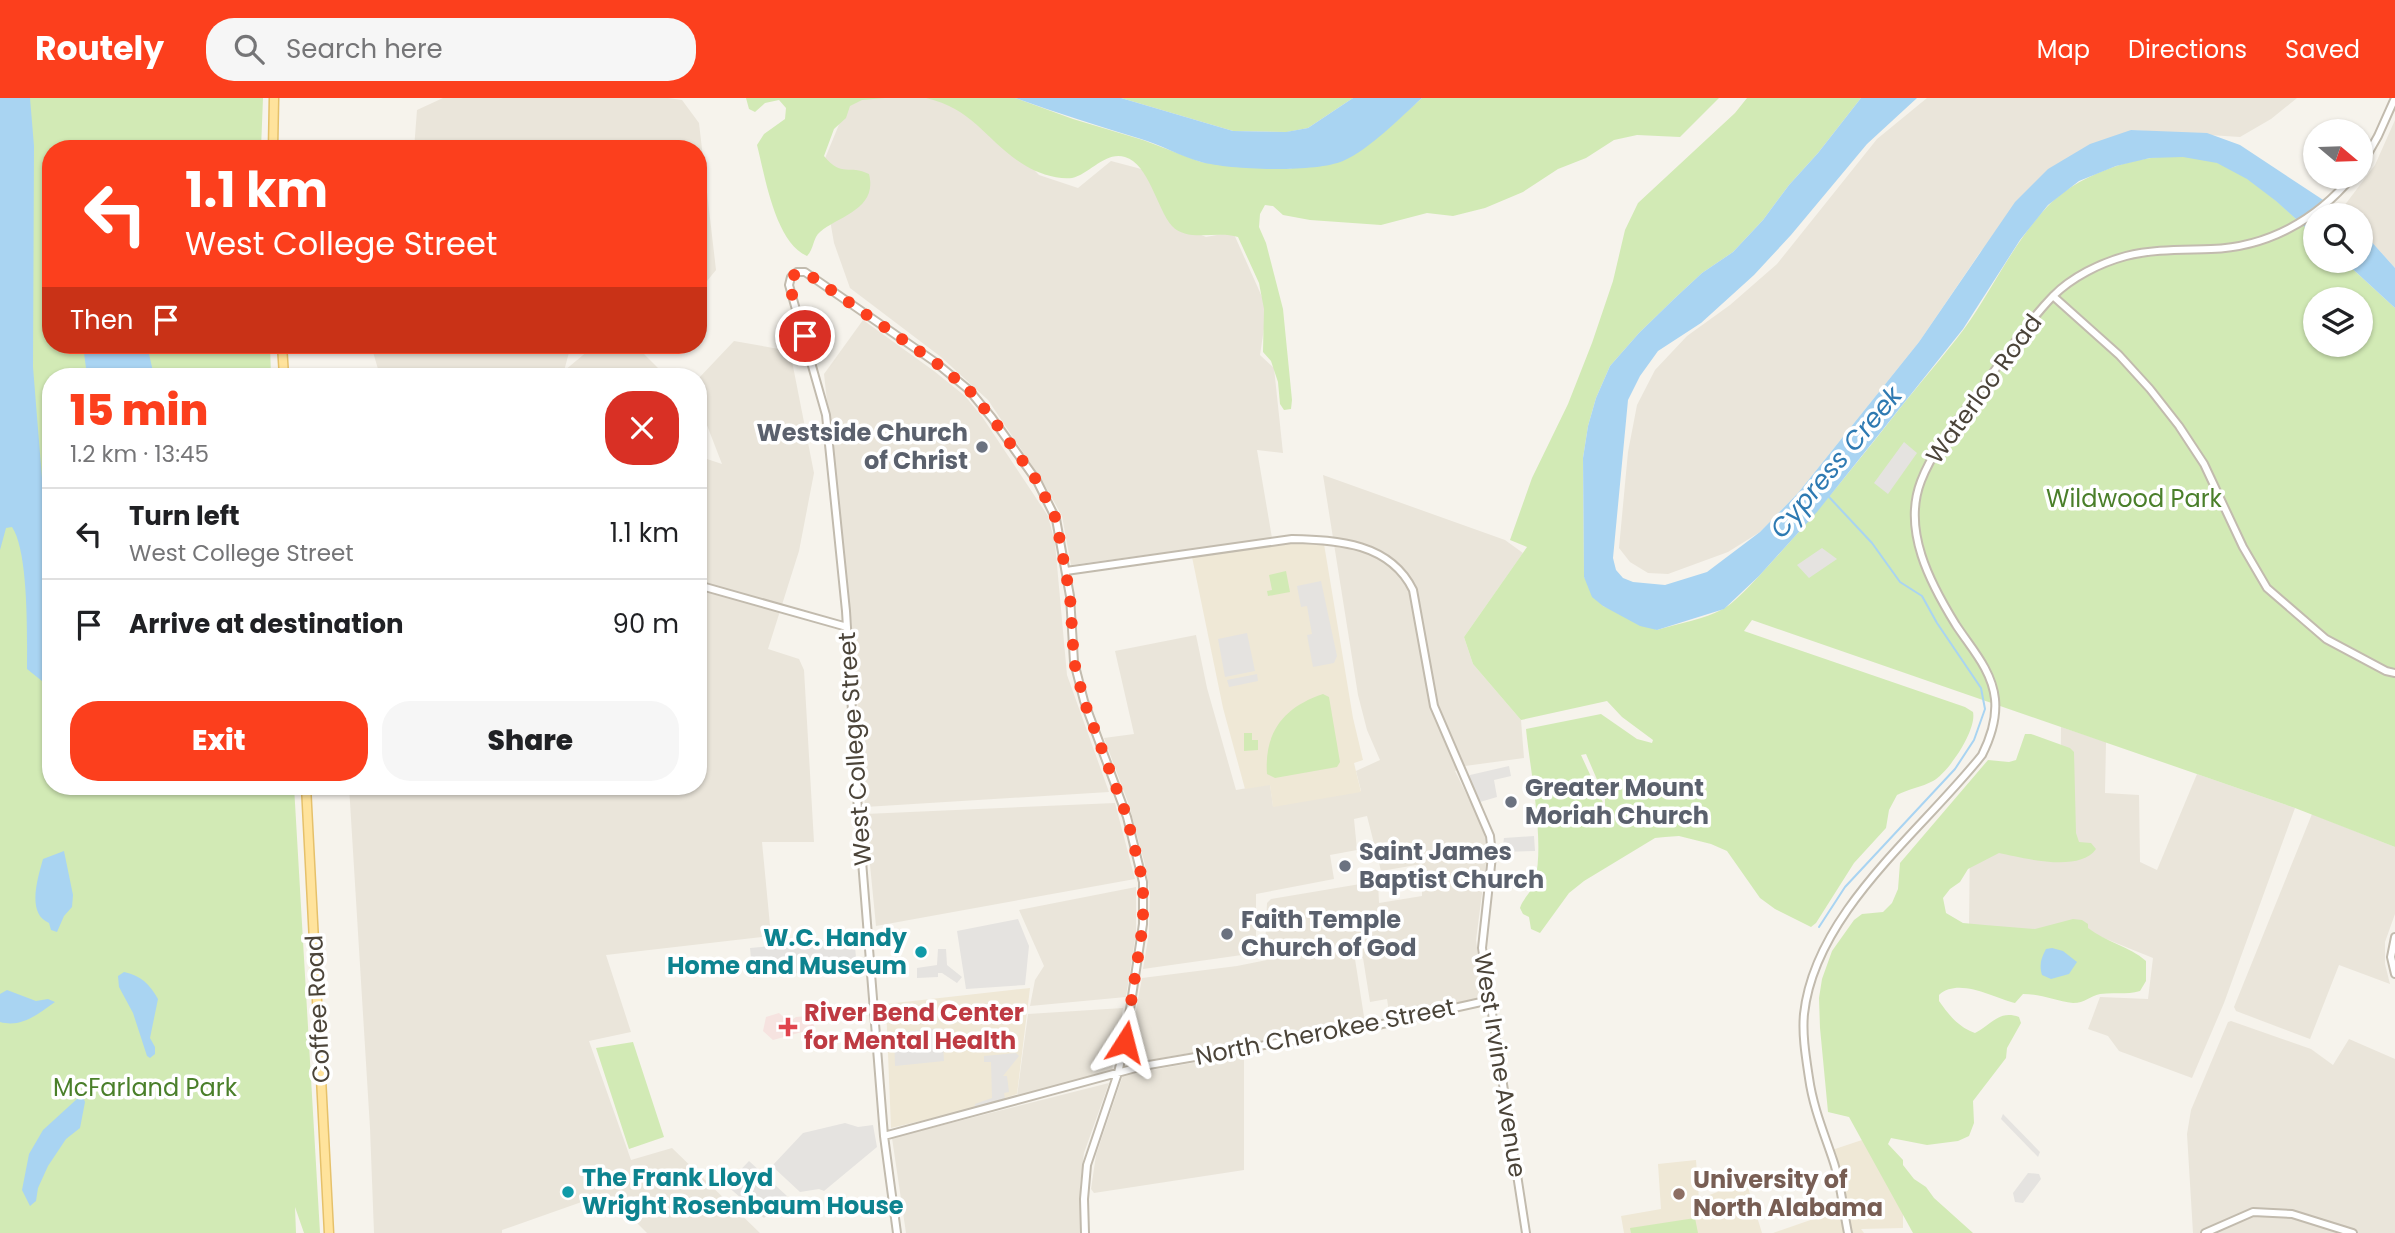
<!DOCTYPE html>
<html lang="en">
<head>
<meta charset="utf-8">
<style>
  :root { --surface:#fff; --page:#f6f6f6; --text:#202124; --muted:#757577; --line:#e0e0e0; --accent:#fc3f1d }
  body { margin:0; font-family:Poppins,sans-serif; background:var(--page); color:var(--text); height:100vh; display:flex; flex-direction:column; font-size:26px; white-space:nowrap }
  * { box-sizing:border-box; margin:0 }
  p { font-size:23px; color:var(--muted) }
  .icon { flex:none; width:38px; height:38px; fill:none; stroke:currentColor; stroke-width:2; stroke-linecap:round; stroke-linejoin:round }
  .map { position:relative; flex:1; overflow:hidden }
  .sheet { position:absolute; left:42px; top:270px; width:665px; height:427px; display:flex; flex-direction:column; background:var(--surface); border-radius:28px; box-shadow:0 2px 5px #0004 }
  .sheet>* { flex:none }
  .guide { position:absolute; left:42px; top:42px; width:665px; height:214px; border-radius:28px; box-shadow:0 2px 5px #0004; background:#fc3f1d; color:#fff; overflow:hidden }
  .needle { width:46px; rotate:109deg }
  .fabs { position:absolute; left:2303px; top:21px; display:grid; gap:14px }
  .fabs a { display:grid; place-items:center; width:70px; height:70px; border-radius:50%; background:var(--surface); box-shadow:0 2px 5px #0004; font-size:35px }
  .pin { position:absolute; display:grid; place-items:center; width:60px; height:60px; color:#fff; margin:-30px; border:4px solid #fff; border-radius:50%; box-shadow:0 2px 7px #0007 }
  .me { position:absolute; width:77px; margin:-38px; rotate:9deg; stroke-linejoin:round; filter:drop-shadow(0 0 5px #0008) }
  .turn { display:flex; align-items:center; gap:24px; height:147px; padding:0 28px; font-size:32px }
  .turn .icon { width:91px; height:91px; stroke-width:2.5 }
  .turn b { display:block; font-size:49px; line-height:60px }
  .then { display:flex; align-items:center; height:66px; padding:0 28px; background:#0003; gap:14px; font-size:26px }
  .round { display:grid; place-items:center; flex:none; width:74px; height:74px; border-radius:28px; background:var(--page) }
  .head { display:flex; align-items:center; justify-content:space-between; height:119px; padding:0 28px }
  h1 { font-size:42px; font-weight:800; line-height:52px; color:var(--accent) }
  .action { display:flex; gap:14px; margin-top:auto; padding:14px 28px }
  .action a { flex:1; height:80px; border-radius:28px; background:var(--accent); color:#fff; font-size:28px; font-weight:800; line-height:80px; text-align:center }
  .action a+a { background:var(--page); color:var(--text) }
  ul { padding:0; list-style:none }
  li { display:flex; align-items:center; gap:21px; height:91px; padding:0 28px; border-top:2px solid var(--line) }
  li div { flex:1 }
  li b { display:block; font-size:26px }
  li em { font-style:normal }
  header { display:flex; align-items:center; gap:42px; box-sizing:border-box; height:98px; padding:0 35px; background:var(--accent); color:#fff }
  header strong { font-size:33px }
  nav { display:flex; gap:38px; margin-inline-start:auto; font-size:24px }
  .search { width:490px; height:63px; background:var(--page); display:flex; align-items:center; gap:18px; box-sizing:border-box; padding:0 24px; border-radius:28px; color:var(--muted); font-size:26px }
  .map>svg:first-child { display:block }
  .residential { fill:#eae5da }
  .education { fill:#efe8d6 }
  .medical { fill:#f6e3e0 }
  .green { fill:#d2eab5; fill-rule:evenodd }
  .parking { fill:#e5e3e0 }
  .water { fill:#a9d4f2 }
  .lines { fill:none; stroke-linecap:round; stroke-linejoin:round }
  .stream { stroke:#a9d4f2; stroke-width:2 }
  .tertiary-casing { stroke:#c2bbae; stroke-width:10 }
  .primary-casing { stroke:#e6c16a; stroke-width:11 }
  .tertiary { stroke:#fff; stroke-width:6 }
  .primary { stroke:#ffe39c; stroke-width:8 }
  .route { stroke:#fc3f1d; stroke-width:12; stroke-dasharray:0 21.6 }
  .worship-dot { fill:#6b7280; stroke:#fff; stroke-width:2.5 }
  .culture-dot { fill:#0f9aa8; stroke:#fff; stroke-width:2.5 }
  .health-dot { fill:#e0444e; stroke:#fff; stroke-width:2.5 }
  .education-dot { fill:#8d6e63; stroke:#fff; stroke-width:2.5 }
  .labels { text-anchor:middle; stroke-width:7; stroke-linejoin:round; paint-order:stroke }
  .street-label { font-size:24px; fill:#4b4439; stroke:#fff }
  .worship-label { font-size:24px; font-weight:bold; fill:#5b616d; stroke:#fff; text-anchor:start }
  .park-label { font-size:24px; fill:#4a7f2a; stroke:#fff }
  .culture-label { font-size:24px; font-weight:bold; fill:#0d838f; stroke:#fff; text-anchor:end }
  .health-label { font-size:24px; font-weight:bold; fill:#be3a42; stroke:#fff; text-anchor:start }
  .education-label { font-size:24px; font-weight:bold; fill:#785e54; stroke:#fff; text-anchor:start }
  .water-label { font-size:26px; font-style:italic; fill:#2e7ab2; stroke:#fff }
</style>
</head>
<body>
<header>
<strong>Routely</strong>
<div class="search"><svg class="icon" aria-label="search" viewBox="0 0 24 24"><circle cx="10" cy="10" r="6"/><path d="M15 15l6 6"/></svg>Search here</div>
<nav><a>Map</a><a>Directions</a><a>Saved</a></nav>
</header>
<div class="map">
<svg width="2395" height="1135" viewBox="0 0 2395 1135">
  <rect width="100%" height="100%" fill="#f6f3ec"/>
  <!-- residential -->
  <path class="residential" d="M443 0H668L682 2 699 25 716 172 698 194V51H414L417 12Z
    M850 0H941L989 25 1039 77 1078 90 1111 63 1164 77 1180 128 1206 139 1233 134 1267 210 1260 257 1274 270 1283 355 1257 352 1272 440 1071 467 1062 418 1043 384 988 302 941 259 850 190 834 145 821 70Z
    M1927 0H2297L2271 21 2240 39 2131 32 1981 153 1919 244 1798 395 1760 434 1728 454 1668 476 1648 475 1630 464 1619 450 1628 354 1637 307 1655 272 1687 238 1730 207 1777 166 1877 41Z
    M2395 22V170L2361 132V117H2346L2341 112 2375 67Z
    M863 222 934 273 965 298 983 320 1048 418 1055 445 1067 577 1109 694 865 709 851 519 824 276Z
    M734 243 790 253 814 375 799 453 768 551 799 561 804 572 814 744H762L771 838 606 857 631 934 589 943 631 1062 672 1050 760 1135H647L607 1095 502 1132V1135H374L370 1030 349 688H698V358L722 366 698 304V281Z
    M371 247H571L564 273 595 247H617L641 253 666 278H380Z
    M1323 377 1505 442 1523 455 1464 539 1473 566 1521 622 1524 660 1465 668 1455 673 1484 732 1487 757 1476 842 1483 894 1480 900 1390 921 1387 901 1370 904 1363 860 1355 861 1365 925 1126 966 1142 880 1237 868 1331 849 1330 842 1265 853 1267 805 1271 801 1378 783 1379 805 1422 798V766L1381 773 1367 718 1354 721 1357 752 1330 757 1334 781 1256 796V855L1143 871 1149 835 1150 796 1145 767 1129 707 1104 640 1134 636 1115 553 1196 537 1207 590 1236 692 1270 686 1273 708 1361 693 1356 673 1380 662 1367 632 1358 597Z
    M2061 629 2106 644 2105 695 2139 697 2140 764 2157 772 2197 676 2295 710 2224 905 2192 980 2119 953 2108 938 2088 931 2100 899 2148 901 2153 860 2084 832 1969 830 1970 738 2060 740Z
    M1115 705 1135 781 876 828 865 716Z
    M2312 716 2395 749V816L2385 844V866L2390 886 2339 867 2310 941 2236 913 2234 909Z
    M1136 789V835L1126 899 1030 908 1035 882 1044 868 1019 812Z
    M1123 910 1112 973 1017 998 1028 916Z
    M2231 923 2311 951 2333 967 2349 941 2395 961V1135H2193L2187 1036 2191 1012 2228 924Z
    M1244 956V1072L1094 1095 1091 1091 1096 1057 1123 977Z
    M1109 985 1084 1055 1080 1088V1135H906L892 1040Z"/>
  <!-- education -->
  <path class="education" d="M1293 445 1324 446 1353 620 1363 662 1354 665 1361 694 1273 709 1270 687 1245 691 1223 610 1192 459Z
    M1030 890 1017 996 972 1011 891 1030 886 906Z
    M1868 1040 1903 1107V1130L1861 1131 1864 1135H1773L1848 1109 1832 1052Z
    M1696 1062 1699 1101 1746 1083 1762 1135H1624L1621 1118 1661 1111 1658 1066Z"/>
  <!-- medical -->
  <path class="medical" d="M779 915 789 924 796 919 808 918 815 924 813 931 773 942 763 933 766 919Z"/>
  <!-- green -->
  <path class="green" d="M0 0H263L261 51H51V247H270L271 278H51V688H294L320 1135H304L295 1109 296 1135H0Z
    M746 0H885L862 2 850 8 846 20 834 31 824 58C842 80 849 66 869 76 878 111 839 118 820 134 813 139 814 151 807 158 775 144 765 78 757 47L764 36 785 21 786 10 779 2 765 5 755 14 749 11Z
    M926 0H1015L1073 21 1143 42 1201 64 1232 68 1290 71 1395 24 1422 0H1719L1680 39 1637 37 1614 42 1586 60 1558 71 1523 94 1485 110 1453 118 1427 115 1381 127 1310 122 1283 117 1273 108 1265 107 1260 116 1259 129 1266 145 1283 211 1292 302 1291 311 1284 312 1280 306 1278 284 1271 263 1263 254 1264 211 1259 185 1238 139C1217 132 1188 145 1172 128 1157 111 1149 66 1125 59 1105 53 1090 76 1072 80 1058 82 1037 75 1026 68 987 45 975 11 926 0Z
    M1121 0H1353L1308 30 1287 34 1233 33Z
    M1747 0H1861L1818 55 1789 87 1763 122 1733 154 1702 175 1675 200 1639 235 1610 268 1596 300 1588 328 1583 360 1584 479 1603 508 1657 532C1677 526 1705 521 1723 511 1737 504 1767 469 1779 456 1821 410 1859 362 1897 314 1919 286 1943 259 1964 231 1993 191 2013 145 2047 109 2083 70 2167 45 2218 65 2256 80 2286 112 2315 138V163H2344L2395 210V749L2295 710 1752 522 1744 533 1965 609 1973 614C1977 632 1949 674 1933 683 1922 689 1908 691 1897 697L1889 712 1886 730 1854 765 1816 825 1811 829 1775 811 1760 800 1727 753 1711 746 1679 738 1665 739 1655 740 1584 783 1569 795 1540 835 1531 831 1529 819 1523 816 1520 810C1523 800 1533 793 1535 782 1545 743 1530 672 1526 631L1601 616 1637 641 1652 645 1653 642 1622 619 1607 603 1521 622 1473 566 1464 539 1527 449 1510 442 1532 380 1568 306 1592 245 1613 183 1625 132 1638 105 1735 15ZM2315 201H2361V247H2315ZM1586 656 1605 700V709L1581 657Z
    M1286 473 1290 494 1268 498 1267 493 1272 492 1269 477Z
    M1323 596 1329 599 1340 664 1337 669 1275 680 1267 676C1264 634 1284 609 1323 596Z
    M1244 635H1252V642H1258V652L1244 653Z
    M2025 636H2031L2070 650 2074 654 2076 735 2079 744 2091 745 2096 751C2080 775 2023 760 1999 755L1968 771 1960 784 1950 791 1943 800 1946 815 1963 825 1985 827 2035 831 2073 821 2082 822 2088 826V830C2106 844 2129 848 2146 863V883L2140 893C2126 897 2113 894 2100 896 2090 898 2085 905 2073 905 2056 903 2041 896 2023 896L2015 905C1993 900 1959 879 1939 897V903C1949 917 1958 929 1975 935 1992 926 1999 912 2019 919L2021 925 2007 950 2006 960 1973 1003 1974 1025 1969 1038 1958 1043 1927 1047 1891 1040 1888 1046 1903 1062V1067L1914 1081 1926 1089 1934 1100 1973 1135H1913L1849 1019 1828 1014 1820 930 1819 900 1822 881 1832 853 1854 822 1862 816 1883 814 1892 805 1898 791 1900 765 1988 662 2009 664 2016 662Z
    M633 944 664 1039 629 1051 596 950Z
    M1695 1120 1698 1135H1631L1630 1130Z"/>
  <!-- parking -->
  <path class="parking" d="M1904 344 1917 355 1888 396 1874 385Z
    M1822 450 1837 461 1809 480 1797 467Z
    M1321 483 1337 558 1334 565 1313 569 1307 537 1312 536 1307 508 1301 509 1297 488Z
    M1247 535 1255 573 1225 579 1218 541Z
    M1257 576 1258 583 1229 589 1227 582Z
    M1509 668 1511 678 1494 682 1497 699 1480 704 1469 680 1470 677Z
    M1534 738 1535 753 1502 754 1504 740Z
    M1018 821 1029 848 1025 887 966 891 957 833Z
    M854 839 857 869 753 880 750 850 792 846 796 851 803 847V845L809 844 810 849 814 843Z
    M938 851H946L947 867 962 879 957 885 942 875H938V879L917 880V870L937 867Z
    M942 930 944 963 895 968 894 935Z
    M1016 955 1019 958 1003 978H1007L1009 994 1004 995 1005 1001 974 1011 975 1006 992 1000 991 964H984V958Z
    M2003 1016 2040 1054 2038 1059 2001 1021Z
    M845 1025 858 1029 873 1027 877 1049 824 1093 819 1091 800 1094 772 1068 803 1035Z
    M749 1063 787 1098 764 1120 726 1087Z
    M2028 1075 2039 1076 2041 1081 2023 1105 2015 1104 2013 1095Z"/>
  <!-- water -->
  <path class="water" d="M0 0H30L34 48 33 269 44 405 51 447 49 579 42 583 27 571C27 540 29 454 12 429L6 430 0 452Z
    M1015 0H1121L1233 33 1286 34 1308 30 1353 0H1422C1400 20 1370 51 1343 63 1314 75 1231 72 1201 64 1180 58 1161 47 1141 41 1098 28 1056 15 1015 0Z
    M1861 0H1917L1867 46 1791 137 1754 177 1701 225 1658 253 1640 278 1628 302 1613 460 1616 472 1623 480 1633 484 1665 487 1707 474 1760 434 1798 395 1919 244 2015 104 2048 71 2090 46 2131 32 2207 35 2240 47 2346 117H2315V138L2276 103 2247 81 2217 65 2183 59 2150 60 2116 68 2079 83 2048 107 2020 142 1963 231 1817 414 1759 478 1724 511 1657 532 1640 528 1603 508 1592 499 1584 479 1583 360 1588 328 1596 300 1610 268 1639 235 1675 200 1702 175 1733 154 1763 122 1789 87 1818 55Z
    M2361 132 2395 170V210L2344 163H2361Z
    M83 247H147L154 278H87Z
    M64 753 73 797 72 809 64 818 57 834 51 832 49 825C26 816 38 779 43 761Z
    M2052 850 2063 853 2077 864 2069 876 2051 881 2042 877C2039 867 2041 860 2046 851Z
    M124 874C140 877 150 886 158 901L150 940 155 949V956L150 960 147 958 133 915 119 889 118 878Z
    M7 892 36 903 48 901 55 904C38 916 22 930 0 924V896Z
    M83 999 85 1004 80 1030 66 1041 48 1068 38 1090 36 1103 30 1108 22 1092 29 1056 43 1032 78 1000Z"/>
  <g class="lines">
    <!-- stream -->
    <path class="stream" d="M1819 829 1845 789 1955 671 1974 642 1985 611 1981 590 1937 525 1922 498 1900 484 1872 445 1829 399"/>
    <!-- tertiary casing -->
    <g class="tertiary-casing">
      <path id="tertiary" d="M2361 68 2378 38 2395 0
        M2053 198 2119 257 2150 291 2179 328 2204 366 2243 449 2267 490 2326 541 2386 573 2395 575
        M1066 473 1292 441C1338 442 1390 445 1413 492L1434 608 1490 738 1492 758 1482 850 1526 1135
        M698 487 847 529
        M2395 839 2391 859 2395 876
        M884 1038 1143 968 1369 929 1490 902
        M897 1135 884 1038 858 713 846 513 826 317 789 187 791 179 797 174H805L935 264 969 292 992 320 1037 383 1056 421 1070 498 1074 564 1084 603 1127 719 1143 784V826L1125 944 1118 975 1087 1067 1084 1101 1085 1135
        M1848 1135C1843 1111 1841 1085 1833 1062 1824 1035 1813 1009 1809 980 1806 960 1802 937 1804 916 1815 814 1921 734 1982 657 1991 639 1997 621 1995 601 1992 572 1971 550 1956 527 1930 485 1902 432 1921 383 1934 349 1960 320 1981 291 2004 260 2026 226 2053 198 2072 179 2100 165 2126 158 2154 151 2182 152 2211 151 2268 149 2316 122 2352 79
        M2205 1135 2253 1114 2292 1116 2353 1135"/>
    </g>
    <!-- primary casing -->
    <g class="primary-casing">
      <path id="primary" d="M273 51 274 0
        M282 247 284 278
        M306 688 329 1135"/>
    </g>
    <!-- tertiary -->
    <use href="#tertiary" class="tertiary"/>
    <!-- primary -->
    <use href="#primary" class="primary"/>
  </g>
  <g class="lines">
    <!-- route -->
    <path class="route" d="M805 238 789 187C792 177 795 174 805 174L935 264 969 292 992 320 1037 383 1056 421 1070 498 1074 564 1084 603 1127 719 1143 784V826L1125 944"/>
  </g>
  <!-- markers -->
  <g class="worship-dot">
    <circle cx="982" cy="349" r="7"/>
    <circle cx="1511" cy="704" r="7"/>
    <circle cx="1345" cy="768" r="7"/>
    <circle cx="1227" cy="836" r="7"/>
  </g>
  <g class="culture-dot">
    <circle cx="921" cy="854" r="7"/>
    <circle cx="568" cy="1094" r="7"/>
  </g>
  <path class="health-dot" d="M784.5 918.5h7v7h7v7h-7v7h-7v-7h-7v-7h7z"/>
  <circle class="education-dot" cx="1679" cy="1096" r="7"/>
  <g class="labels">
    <!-- street labels -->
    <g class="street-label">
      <text transform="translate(1984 291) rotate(-54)" y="8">Waterloo Road</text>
      <text transform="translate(855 651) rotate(-94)" y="8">West College Street</text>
      <text transform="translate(318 911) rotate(-93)" y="8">Coffee Road</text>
      <text transform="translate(1325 934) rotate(-11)" y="8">North Cherokee Street</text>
      <text transform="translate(1500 967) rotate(81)" y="8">West Irvine Avenue</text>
    </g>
    <!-- worship labels -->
    <g class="worship-label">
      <text x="968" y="343" text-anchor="end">Westside Church<tspan x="968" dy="28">of Christ</tspan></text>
      <text x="1525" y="698">Greater Mount<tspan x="1525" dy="28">Moriah Church</tspan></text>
      <text x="1359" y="762">Saint James<tspan x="1359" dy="28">Baptist Church</tspan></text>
      <text x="1241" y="830">Faith Temple<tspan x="1241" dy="28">Church of God</tspan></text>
    </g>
    <!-- park labels -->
    <g class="park-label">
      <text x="2134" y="409">Wildwood Park</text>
      <text x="145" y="998">McFarland Park</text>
    </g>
    <!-- culture labels -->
    <g class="culture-label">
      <text x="907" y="848">W.C. Handy<tspan x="907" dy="28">Home and Museum</tspan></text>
      <text x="582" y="1088" text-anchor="start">The Frank Lloyd<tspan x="582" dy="28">Wright Rosenbaum House</tspan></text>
    </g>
    <!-- health labels -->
    <g class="health-label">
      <text x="804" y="923">River Bend Center<tspan x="804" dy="28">for Mental Health</tspan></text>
    </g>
    <!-- education labels -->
    <g class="education-label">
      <text x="1693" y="1090">University of<tspan x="1693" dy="28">North Alabama</tspan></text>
    </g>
    <!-- water labels -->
    <g class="water-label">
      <text transform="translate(1836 364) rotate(-50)" y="9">Cypress Creek</text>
    </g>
  </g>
</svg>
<div class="fabs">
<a><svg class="needle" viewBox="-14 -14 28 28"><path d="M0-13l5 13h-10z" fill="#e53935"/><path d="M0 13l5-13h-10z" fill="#757577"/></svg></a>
<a><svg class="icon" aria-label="search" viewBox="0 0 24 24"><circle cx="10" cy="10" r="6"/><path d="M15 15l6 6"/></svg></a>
<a><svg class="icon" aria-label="layers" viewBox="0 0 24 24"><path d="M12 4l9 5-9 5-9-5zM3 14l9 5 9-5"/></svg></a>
</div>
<div class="pin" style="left:805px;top:238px;background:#d93025"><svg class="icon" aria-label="arrive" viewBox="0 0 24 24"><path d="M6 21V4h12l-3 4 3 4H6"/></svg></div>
<svg class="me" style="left:1125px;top:944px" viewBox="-20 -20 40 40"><path d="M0-17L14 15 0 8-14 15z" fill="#fc3f1d" stroke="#fff" stroke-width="4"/></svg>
<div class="guide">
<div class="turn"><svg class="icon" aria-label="left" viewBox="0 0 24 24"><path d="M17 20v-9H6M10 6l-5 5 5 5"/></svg><div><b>1.1 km</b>West College Street</div></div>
<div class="then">Then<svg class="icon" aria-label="arrive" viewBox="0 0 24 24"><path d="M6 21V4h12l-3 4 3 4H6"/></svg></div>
</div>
<section class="sheet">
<div class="head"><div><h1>15 min</h1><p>1.2 km · 13:45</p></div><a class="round" style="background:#d93025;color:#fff"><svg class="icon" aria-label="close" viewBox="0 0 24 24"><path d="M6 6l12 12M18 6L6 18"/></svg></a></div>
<ul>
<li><svg class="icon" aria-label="left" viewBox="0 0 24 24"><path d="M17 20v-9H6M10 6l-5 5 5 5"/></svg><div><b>Turn left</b><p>West College Street</p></div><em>1.1 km</em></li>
<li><svg class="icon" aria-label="arrive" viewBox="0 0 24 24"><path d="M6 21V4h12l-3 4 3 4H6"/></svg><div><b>Arrive at destination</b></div><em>90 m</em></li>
</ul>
<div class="action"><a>Exit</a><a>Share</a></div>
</section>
</div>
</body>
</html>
